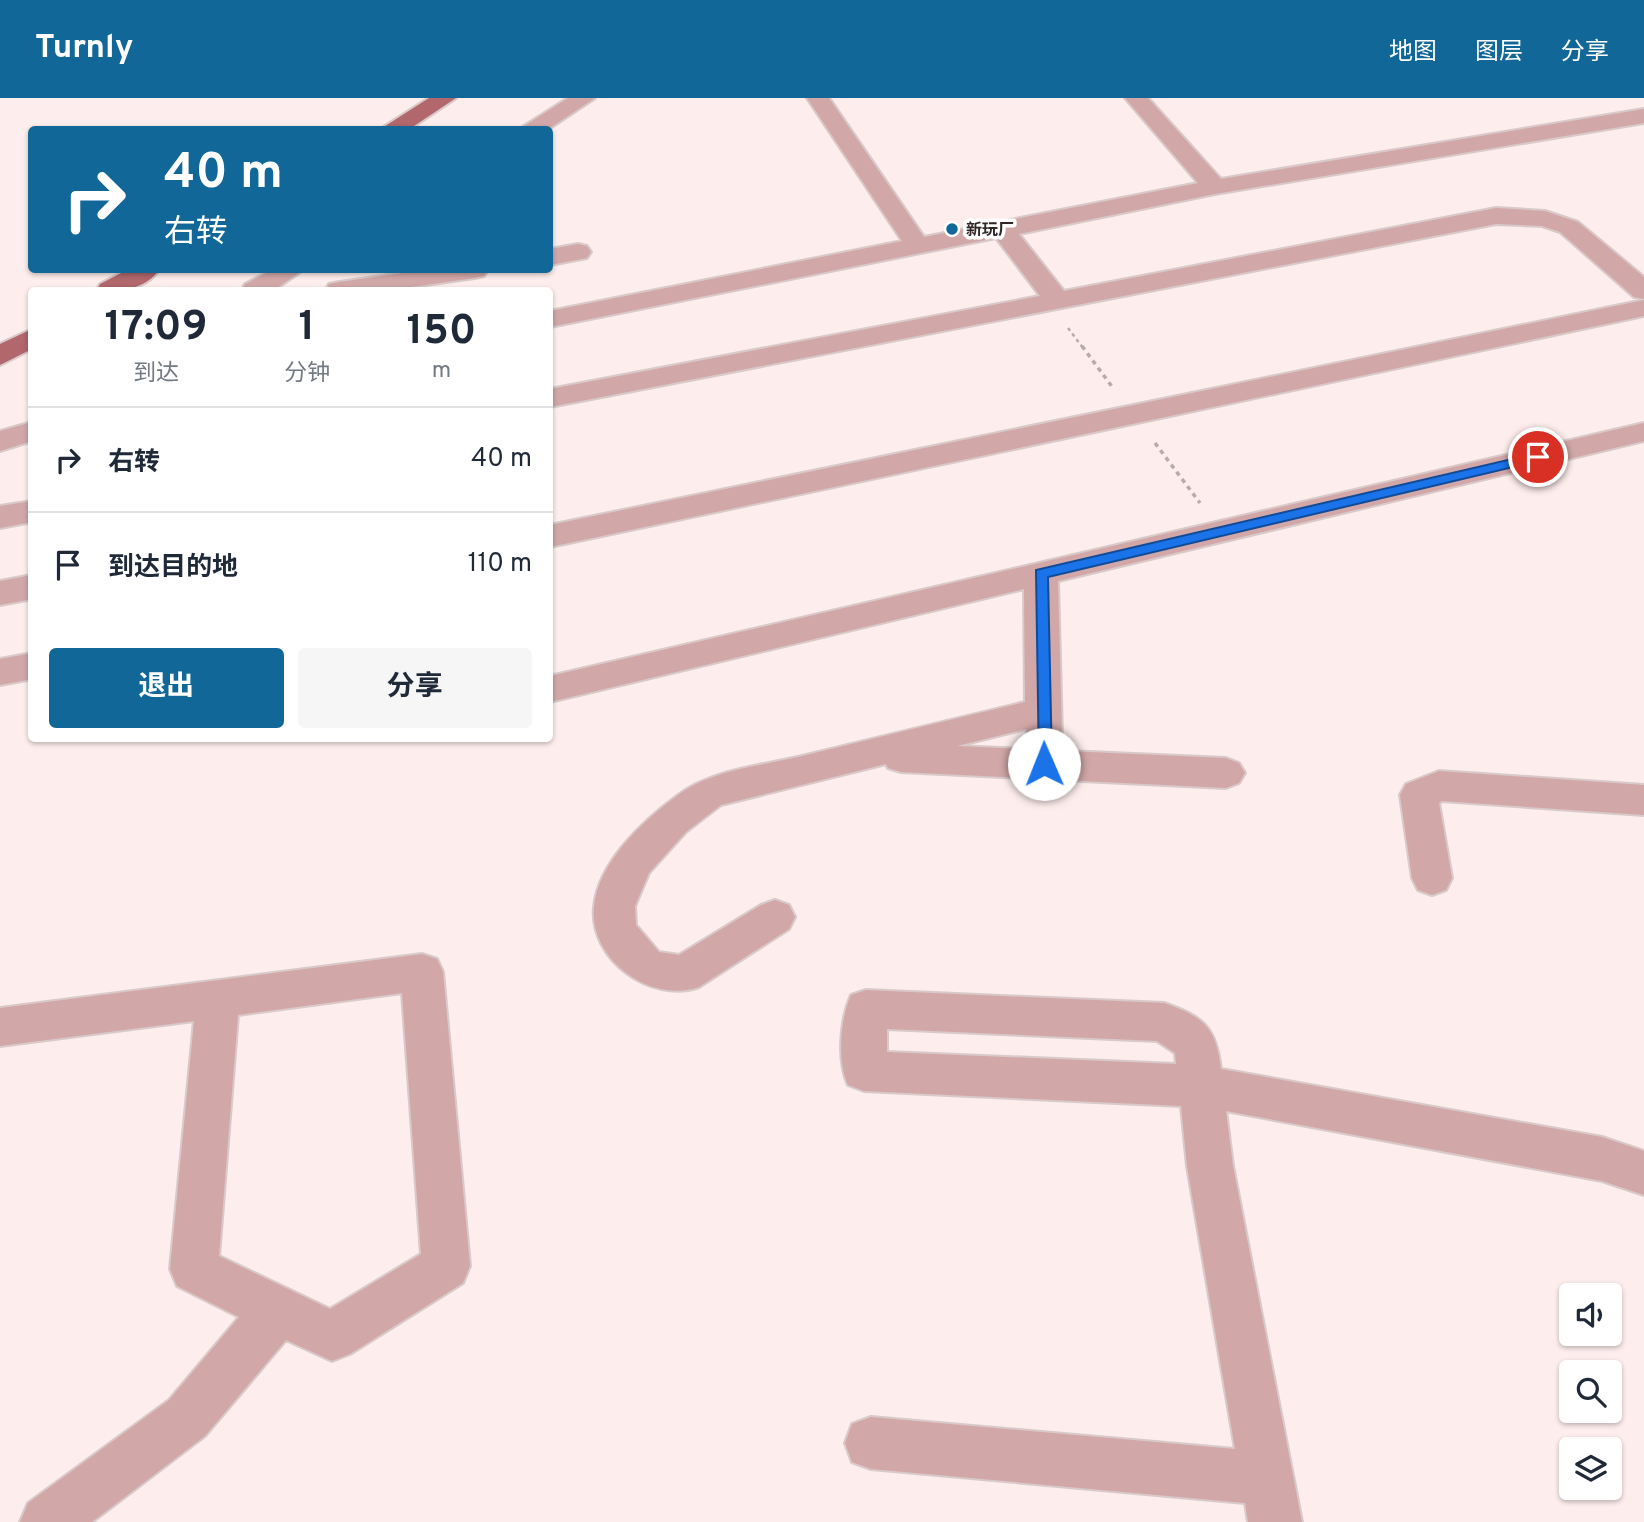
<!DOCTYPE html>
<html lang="zh">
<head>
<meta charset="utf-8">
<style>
  :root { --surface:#fff; --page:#f6f6f7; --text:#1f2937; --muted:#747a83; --line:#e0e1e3; --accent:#106798 }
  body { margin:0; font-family:Overpass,"Noto Sans SC",sans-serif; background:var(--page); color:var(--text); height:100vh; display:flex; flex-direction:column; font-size:26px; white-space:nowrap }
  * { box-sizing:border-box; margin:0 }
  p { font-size:23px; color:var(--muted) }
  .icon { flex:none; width:38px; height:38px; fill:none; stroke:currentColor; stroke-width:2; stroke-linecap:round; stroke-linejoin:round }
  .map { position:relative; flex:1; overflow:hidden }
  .panel { position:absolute; left:28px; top:189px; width:525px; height:455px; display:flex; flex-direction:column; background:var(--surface); border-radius:7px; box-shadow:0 2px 5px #0004 }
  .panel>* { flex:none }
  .banner { position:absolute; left:28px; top:28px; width:525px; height:147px; border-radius:7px; box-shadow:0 2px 5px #0004; background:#106798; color:#fff; overflow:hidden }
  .tools { position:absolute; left:1559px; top:1185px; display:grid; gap:14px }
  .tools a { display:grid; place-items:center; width:63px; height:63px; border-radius:7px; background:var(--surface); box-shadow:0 2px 5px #0004; font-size:35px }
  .pin { position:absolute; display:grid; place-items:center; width:60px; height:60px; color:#fff; margin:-30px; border:4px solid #fff; border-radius:50%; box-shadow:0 2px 7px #0007 }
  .me { position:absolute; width:77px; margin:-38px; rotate:359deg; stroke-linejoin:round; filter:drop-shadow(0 0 5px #0008) }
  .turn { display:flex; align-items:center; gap:24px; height:147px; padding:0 21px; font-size:32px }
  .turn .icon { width:91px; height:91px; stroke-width:2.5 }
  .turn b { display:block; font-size:49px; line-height:60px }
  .eta { display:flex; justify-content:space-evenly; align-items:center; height:119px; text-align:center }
  .eta b { font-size:42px; font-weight:700; line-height:49px }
  .action { display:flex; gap:14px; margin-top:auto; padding:14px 21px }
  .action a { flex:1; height:80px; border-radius:7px; background:var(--accent); color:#fff; font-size:28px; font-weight:700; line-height:80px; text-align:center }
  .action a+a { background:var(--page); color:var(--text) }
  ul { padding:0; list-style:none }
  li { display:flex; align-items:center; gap:21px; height:105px; padding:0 21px; border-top:2px solid var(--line) }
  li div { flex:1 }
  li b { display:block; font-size:26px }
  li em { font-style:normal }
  header { display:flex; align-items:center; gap:42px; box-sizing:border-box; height:98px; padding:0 35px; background:var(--accent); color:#fff }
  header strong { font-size:33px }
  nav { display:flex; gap:38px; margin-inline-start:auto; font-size:24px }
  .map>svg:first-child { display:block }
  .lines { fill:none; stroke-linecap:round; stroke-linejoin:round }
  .minor-casing { stroke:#d9c9c9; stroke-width:4 }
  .major-casing { stroke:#d9c9c9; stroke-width:4 }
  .path-far1 { stroke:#baabab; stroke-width:2.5; stroke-dasharray:3.5 3.5; stroke-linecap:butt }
  .path { stroke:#baabab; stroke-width:3.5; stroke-dasharray:4.5 4.5; stroke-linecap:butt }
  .minor { fill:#d2a7a8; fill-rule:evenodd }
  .major { fill:#b1676b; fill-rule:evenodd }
  .route { fill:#1a73e8; stroke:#114b97; stroke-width:2 }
  .poi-dot { fill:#106798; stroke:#fff; stroke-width:2.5 }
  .labels { text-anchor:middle; stroke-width:7; stroke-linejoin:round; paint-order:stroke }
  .far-poi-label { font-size:16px; font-weight:bold; fill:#2f2626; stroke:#fff; text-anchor:start }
</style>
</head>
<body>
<header>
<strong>Turnly</strong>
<nav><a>地图</a><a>图层</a><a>分享</a></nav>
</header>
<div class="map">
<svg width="1644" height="1424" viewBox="0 0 1644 1424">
  <rect width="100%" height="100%" fill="#feeded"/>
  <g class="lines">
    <!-- minor casing -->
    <g class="minor-casing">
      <path id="minor" d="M568 0H595L547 32H518Z
        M807 0H829L924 139 1198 85 1125 0H1148L1221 81 1644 11V25L1215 96 1019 136 1064 193 1496 110 1545 113 1578 124 1644 179V201L1634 199 1560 134 1542 128 1496 126 550 309V291L1040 198 996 140 550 229V213L902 143Z
        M578 146 587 148 591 154 587 160 550 167V151Z
        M272 172H303L274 192H242L245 186Z
        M424 172H488L484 178 475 180 390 192H326L329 186 339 184Z
        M1644 202V218L550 449V427Z
        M32 324V343L0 353V333Z
        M1644 325V343L1058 483 1062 638 1057 648 1044 652 1226 660 1239 665 1245 675 1239 685 1226 690 901 674 888 670 886 666 721 707 686 734 649 775 635 808 636 827 659 854 679 857 761 807 775 802 789 807 795 819 789 831 699 889C651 906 589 862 594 809 598 764 644 722 678 697 711 672 759 668 798 659 874 640 950 622 1025 604L1024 491 550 604V578ZM1026 631 1031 648 1044 652 957 648Z
        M32 403V424L0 430V408Z
        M32 477V501L0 507V483Z
        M32 555V581L0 587V561Z
        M1439 673 1644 687V717L1442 703 1439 705 1452 780 1446 792 1432 797 1418 792 1412 780 1400 697 1406 686Z
        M422 856 437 861 443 874 470 1168 463 1185 350 1256 332 1263 286 1242 205 1338 92 1424H20L28 1405 169 1302 239 1219 177 1188 170 1171 194 923 0 948V910ZM402 895 421 1156 330 1211 219 1158 238 917Z
        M866 892 1164 905C1204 919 1216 929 1221 971L1602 1039 1644 1053V1097L1602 1083 1226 1013 1233 1068 1302 1424H1248L1245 1405 871 1371 852 1364 845 1345 852 1326 871 1319 1235 1351 1187 1068 1181 1008 864 993 848 987C837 963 840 922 851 897ZM887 931 1157 943 1175 955 1176 966 887 954Z"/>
    </g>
    <!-- major casing -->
    <g class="major-casing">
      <path id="major" d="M429 0H456L408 32H379Z
        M127 172H159C145 192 118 194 97 192L100 186Z
        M32 231V251L0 267V246Z"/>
    </g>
    <!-- path-far1 -->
    <path class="path-far1" d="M1068 230 1083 250"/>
    <!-- path -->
    <path class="path" d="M1082 248 1113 290
      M1155 345 1200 405"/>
    <!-- minor -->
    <use href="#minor" class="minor"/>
    <!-- major -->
    <use href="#major" class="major"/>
  </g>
  <!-- route -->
  <path class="route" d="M1538 355 1545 359 1543 362 1048 479 1052 666 1050 670H1039L1036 472Z"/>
  <!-- markers -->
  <circle class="poi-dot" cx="952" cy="131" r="7"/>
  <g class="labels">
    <!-- far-poi labels -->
    <g class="far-poi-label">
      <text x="966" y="137">新玩厂</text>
    </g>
  </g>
</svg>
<div class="tools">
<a><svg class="icon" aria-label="sound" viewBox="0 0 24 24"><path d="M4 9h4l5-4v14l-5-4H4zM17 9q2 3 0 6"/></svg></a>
<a><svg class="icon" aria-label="search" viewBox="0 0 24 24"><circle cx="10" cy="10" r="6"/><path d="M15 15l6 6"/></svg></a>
<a><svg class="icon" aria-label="layers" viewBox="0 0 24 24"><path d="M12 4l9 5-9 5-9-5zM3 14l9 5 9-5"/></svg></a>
</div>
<div class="pin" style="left:1538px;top:359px;background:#d93025"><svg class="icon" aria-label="arrive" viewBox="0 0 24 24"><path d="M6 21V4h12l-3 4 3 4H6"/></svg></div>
<svg class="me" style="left:1044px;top:666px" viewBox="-20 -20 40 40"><circle r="19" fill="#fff"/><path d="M0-13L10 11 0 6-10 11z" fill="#1a73e8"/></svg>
<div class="banner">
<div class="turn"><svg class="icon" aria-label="right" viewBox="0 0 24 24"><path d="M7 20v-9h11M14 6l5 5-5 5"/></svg><div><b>40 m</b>右转</div></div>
</div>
<section class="panel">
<div class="eta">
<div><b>17:09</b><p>到达</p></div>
<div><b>1</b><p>分钟</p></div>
<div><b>150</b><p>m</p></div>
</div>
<ul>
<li><svg class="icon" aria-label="right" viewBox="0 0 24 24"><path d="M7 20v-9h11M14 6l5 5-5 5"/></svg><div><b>右转</b></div><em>40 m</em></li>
<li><svg class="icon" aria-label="arrive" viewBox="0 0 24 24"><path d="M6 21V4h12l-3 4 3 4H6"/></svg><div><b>到达目的地</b></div><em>110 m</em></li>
</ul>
<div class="action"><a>退出</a><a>分享</a></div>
</section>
</div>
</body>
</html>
